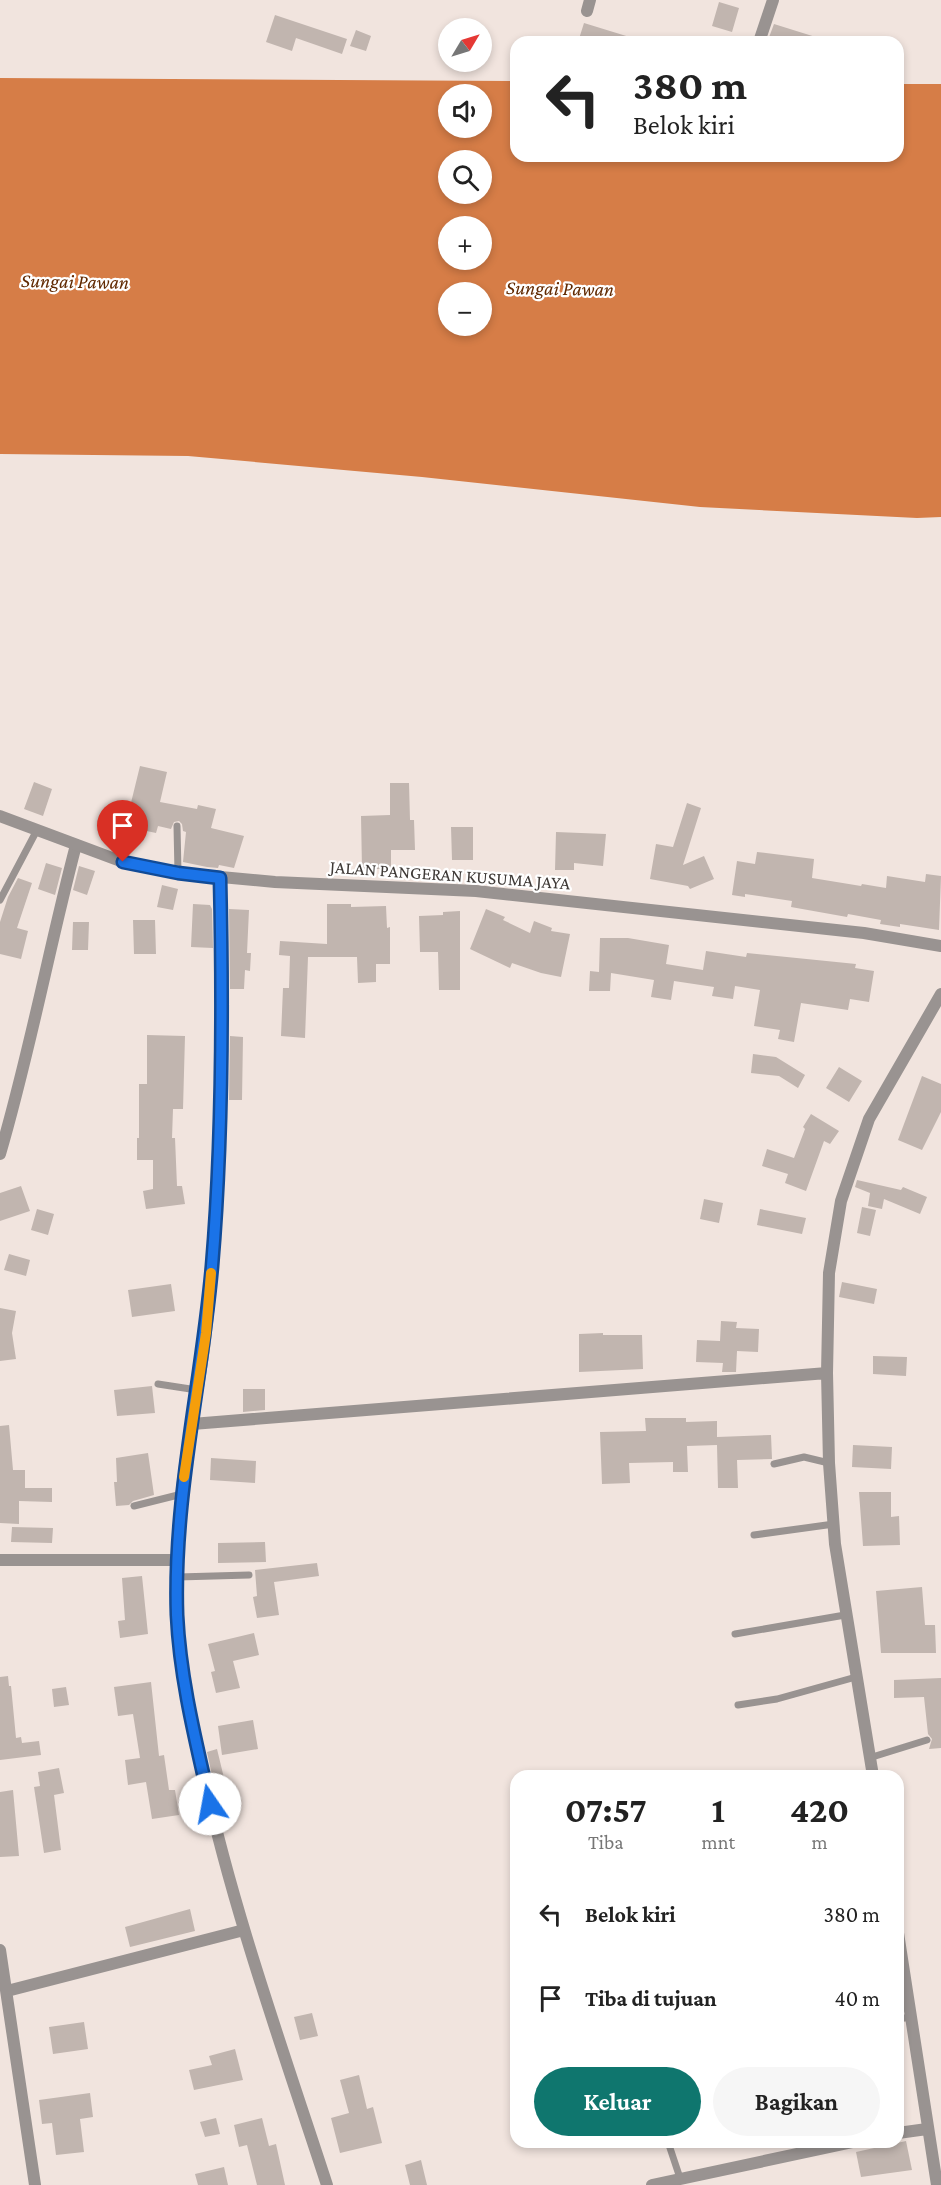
<!DOCTYPE html>
<html lang="id">
<head>
<meta charset="utf-8">
<style>
  :root { --surface:#fff; --page:#f6f6f6; --text:#222; --muted:#767676; --accent:#0f766e }
  body { margin:0; font-family:"Crimson Pro",serif; background:var(--page); color:var(--text); height:100vh; display:flex; flex-direction:column; font-size:22px; white-space:nowrap }
  * { box-sizing:border-box; margin:0 }
  p { font-size:20px; color:var(--muted) }
  .icon { flex:none; width:33px; height:33px; fill:none; stroke:currentColor; stroke-width:2; stroke-linecap:round; stroke-linejoin:round }
  .map { position:relative; flex:1; overflow:hidden }
  .sheet { position:absolute; left:510px; top:1770px; width:394px; height:378px; display:flex; flex-direction:column; background:var(--surface); border-radius:18px; box-shadow:0 3px 9px #0003 }
  .sheet>* { flex:none }
  .guide { position:absolute; left:510px; top:36px; width:394px; height:126px; border-radius:18px; box-shadow:0 3px 9px #0003; background:#fff; color:var(--text); overflow:hidden }
  .needle { width:39px; rotate:52deg }
  .controls { position:absolute; left:438px; top:18px; display:grid; gap:12px }
  .controls a { display:grid; place-items:center; width:54px; height:54px; border-radius:50%; background:var(--surface); box-shadow:0 3px 9px #0003; font-size:30px }
  .pin { position:absolute; display:grid; place-items:center; width:51px; height:51px; color:#fff; margin:-62px -26px; border-radius:50% 50% 50% 0; rotate:-45deg; box-shadow:0 0 6px #0007 }
  .pin .icon { rotate:45deg }
  .me { position:absolute; width:66px; margin:-33px; rotate:348deg; stroke-linejoin:round; filter:drop-shadow(0 0 4px #0008) }
  .turn { display:flex; align-items:center; gap:21px; height:126px; padding:0 24px; font-size:27px }
  .turn .icon { width:78px; height:78px; stroke-width:2.5 }
  .turn b { display:block; font-size:42px; line-height:51px }
  .eta { display:flex; justify-content:space-evenly; align-items:center; height:102px; text-align:center }
  .eta b { font-size:36px; font-weight:700; line-height:42px }
  .cta { display:flex; gap:12px; margin-top:auto; padding:12px 24px }
  .cta a { flex:1; height:69px; border-radius:36px; background:var(--accent); color:#fff; font-size:24px; font-weight:700; line-height:69px; text-align:center }
  .cta a+a { background:var(--page); color:var(--text) }
  ul { padding:0; list-style:none }
  li { display:flex; align-items:center; gap:18px; height:84px; padding:0 24px }
  li div { flex:1 }
  li b { display:block; font-size:22px }
  li em { font-style:normal }
  .map>svg:first-child { display:block }
  .water { fill:#d67d47; fill-rule:evenodd }
  .building { fill:#c1b5af }
  .lines { fill:none; stroke-linecap:round; stroke-linejoin:round }
  .service { stroke:#999391; stroke-width:7 }
  .minor { stroke:#999391; stroke-width:12 }
  .tertiary { stroke:#999391; stroke-width:12 }
  .route-casing { stroke:#114b97; stroke-width:15 }
  .route { stroke:#1a73e8; stroke-width:10 }
  .slow { stroke:#f59e0b; stroke-width:10 }
  .labels { text-anchor:middle; stroke-width:4.5; stroke-linejoin:round; paint-order:stroke }
  .street-label { font-size:18px; fill:#3e3936; stroke:#fff }
  .water-label { font-size:20px; font-style:italic; fill:#612900; stroke:#fff }
</style>
</head>
<body>
<div class="map">
<svg width="941" height="2185" viewBox="0 0 941 2185">
  <rect width="100%" height="100%" fill="#f1e4de"/>
  <!-- water -->
  <path class="water" d="M0 78 516 81V156H898L899 84H941V517L917 518 700 507 422 477 188 456 0 454ZM448 94H482V128H448ZM448 160H482V194H448ZM448 226H482V260H448ZM448 292H482V326H448Z"/>
  <!-- building -->
  <path class="building" d="M719 2 739 8 732 32 712 26Z
    M275 15 347 39 342 54 296 38 292 51 266 42Z
    M584 23 636 39V42H578Z
    M774 24 822 39V42H776L768 40Z
    M356 30 371 36 366 51 350 46Z
    M140 766 167 772 160 802 197 809 198 805 216 809 211 828 244 836 234 868 219 865 218 868 207 867 183 862 186 832 183 831 182 824 179 821 174 822 171 829 158 826 156 833 133 828 136 817 128 815Z
    M34 782 52 789 43 816 24 809Z
    M390 783H409L410 820H414L415 850H391V869H362L361 816 390 815Z
    M687 803 701 808 683 865 704 856 714 879 690 889 688 886 650 879 656 844 673 847Z
    M451 827H473V860H452Z
    M556 832 606 834 603 866 574 863V870H555Z
    M757 852 814 859 812 878 861 886 862 884 886 888 887 876 925 882 926 874 941 876 939 930 900 924V927L880 924 881 920 848 914 847 917 791 907 792 901 745 894V897L732 895 737 861 755 864Z
    M46 863 62 868 55 895 38 889Z
    M79 866 95 871 87 895 73 890Z
    M18 878 32 883 17 928 28 931 21 959 0 954V922L8 897Z
    M162 885 178 889 173 910 157 907Z
    M193 904 210 905 212 909 213 948 191 947Z
    M327 904H351V907L386 906 387 928 390 927V964H376V982L358 983 357 957H308L305 1038 281 1036 283 988H289L290 956 279 955 280 941 327 944Z
    M229 909 249 910 247 953H251L250 971 245 970 244 989H230Z
    M486 909 505 917 503 920 530 933 534 921 552 928 551 931 570 934 561 977 541 973 512 963 510 968 470 949Z
    M460 911V990H439L438 952H420L419 916 443 915V912Z
    M133 920H155L156 954H134Z
    M73 922H89L88 950H72Z
    M600 938H628L669 945 666 964 703 970 706 951 746 957 747 953 856 964 855 968 874 971 869 1002 850 999 848 1010 801 1003 794 1042 778 1039 780 1030 754 1026 760 990 735 986 733 999 712 996 714 987 674 981 671 1000 651 997 654 980 611 973 610 991H589L590 971 599 972Z
    M147 1035 185 1036 183 1109H173L172 1138H175L177 1186H182L185 1204 146 1209 143 1191 153 1189V1160H137V1138H139V1084H147Z
    M230 1036 243 1037 242 1100H229Z
    M753 1054 776 1057 805 1075 798 1088 779 1076 751 1073Z
    M839 1067 862 1081 849 1102 826 1088Z
    M922 1076 941 1084V1112L922 1150 898 1140Z
    M811 1114 839 1131 830 1144 824 1141 806 1191 785 1183 788 1174 762 1166 767 1149 794 1158 805 1129 803 1127Z
    M857 1180 901 1190 903 1187 927 1197 920 1214 884 1199 882 1209 868 1206 870 1193 855 1187Z
    M21 1186 30 1211 0 1221V1193Z
    M704 1199 723 1203 719 1223 700 1219Z
    M862 1207 876 1210 870 1236 857 1233Z
    M37 1209 54 1214 48 1235 31 1230Z
    M760 1209 806 1218 802 1234 757 1225Z
    M9 1254 30 1260 26 1276 4 1270Z
    M842 1282 877 1289 874 1304 839 1297Z
    M171 1284 175 1311 132 1317 128 1290Z
    M0 1308 16 1311 12 1333 16 1359 0 1361Z
    M721 1321 737 1322 736 1328 759 1329 758 1352 737 1351 736 1372H722L723 1363 696 1362 697 1340 720 1341Z
    M603 1333V1335H642L643 1369 579 1372V1334Z
    M873 1356 907 1357 906 1376 873 1374Z
    M152 1386 155 1413 117 1416 114 1390Z
    M243 1389H265V1410L243 1412Z
    M645 1418H686V1422L717 1421V1437L771 1435 772 1459 737 1460 738 1488H718L717 1445 687 1446 688 1472H673V1462L629 1463 630 1483 602 1484 600 1432 646 1431Z
    M9 1425 13 1470H25V1488H52V1502L19 1501V1524L0 1523V1426Z
    M853 1445 892 1447 891 1469 852 1467Z
    M148 1453 154 1495 133 1501 129 1505 116 1506 114 1482H117L116 1458Z
    M211 1458 256 1461 255 1483 210 1480Z
    M859 1492H891V1517L899 1516 900 1545 863 1546Z
    M12 1527 53 1528 52 1543 11 1542Z
    M265 1542 266 1562 218 1563V1543Z
    M317 1563 319 1576 274 1582 279 1615 257 1618 253 1597 257 1596 255 1570Z
    M142 1576 148 1634 120 1638 118 1621 125 1620 122 1578Z
    M922 1587 925 1625H935L936 1653H881L876 1591Z
    M254 1633 259 1655 233 1661 240 1688 216 1693 211 1672 215 1671 208 1644Z
    M8 1676 9 1686H11L16 1738 21 1737 22 1743 39 1741 41 1755 0 1760V1677Z
    M941 1678V1748L929 1749 932 1739 928 1734 924 1697 894 1698V1680Z
    M151 1682 159 1756 164 1755 169 1790H175L179 1815 152 1819 146 1782 128 1785 125 1760 140 1758 133 1714 118 1716 114 1687Z
    M66 1687 69 1705 54 1707 52 1689Z
    M253 1720 258 1749 222 1755 218 1726Z
    M217 1749 224 1778 213 1780 207 1752Z
    M59 1768 64 1793 54 1795 61 1850 44 1853 34 1787 40 1786 38 1772Z
    M13 1790 19 1856 0 1857V1792Z
    M190 1909 195 1931 130 1947 125 1927Z
    M312 2013 318 2036 300 2040 294 2017Z
    M84 2022 88 2049 53 2054 49 2027Z
    M235 2049 243 2080 194 2090 189 2070 212 2065 209 2056Z
    M359 2075 367 2109 373 2107 382 2143 340 2153 331 2118 349 2113 340 2080Z
    M90 2093 93 2117 80 2119 84 2152 56 2155 52 2123 42 2124 39 2100Z
    M216 2118 220 2134 205 2137 200 2122Z
    M262 2118 269 2146 276 2144 285 2185H257L247 2145 239 2147 234 2125Z
    M906 2141 912 2170 861 2177 856 2152Z
    M421 2160 427 2185H410L405 2165Z
    M224 2167 228 2185H198L195 2174Z"/>
  <g class="lines">
    <!-- service -->
    <path class="service" d="M177 826 178 873
      M0 900 37 830
      M158 1384 197 1390
      M774 1464 804 1457 829 1463
      M134 1506 182 1494
      M754 1535 834 1524
      M178 1577 249 1575
      M735 1634 845 1615
      M738 1705 777 1699 856 1677
      M869 1758 927 1740
      M898 2019 911 2017
      M668 2142 680 2178"/>
    <!-- minor -->
    <path class="minor" d="M587 11 590 0
      M759 42 773 0
      M220 878C223 1027 223 1183 206 1332 202 1370 194 1407 188 1444 178 1509 174 1579 179 1644 182 1686 193 1728 202 1769 233 1911 282 2047 327 2185
      M0 1154C30 1052 49 948 76 845
      M192 1424 827 1373
      M0 1560H178
      M873 1776 835 1544 829 1463 827 1373 829 1273 841 1201 869 1119 941 994
      M898 1933 937 2185
      M0 1950 35 2185
      M7 1991 244 1930
      M898 2133 927 2129
      M652 2185 853 2142"/>
    <!-- tertiary -->
    <path class="tertiary" d="M0 816 123 862 178 873 275 882 476 891 864 933 941 946"/>
  </g>
  <g class="lines">
    <!-- route casing -->
    <g class="route-casing">
      <path id="route" d="M123 862 178 873 220 878C223 1007 223 1137 212 1266 202 1382 173 1498 177 1615 180 1679 196 1742 210 1804"/>
    </g>
    <!-- route -->
    <use href="#route" class="route"/>
    <!-- slow -->
    <path class="slow" d="M184 1477 206 1333 211 1273"/>
  </g>
  <g class="labels">
    <!-- street labels -->
    <g class="street-label">
      <text transform="translate(450 875) rotate(4)" y="6">JALAN PANGERAN KUSUMA JAYA</text>
    </g>
    <!-- water labels -->
    <g class="water-label">
      <text transform="translate(75 281) rotate(1)" y="7">Sungai Pawan</text>
      <text transform="translate(560 288) rotate(1)" y="7">Sungai Pawan</text>
    </g>
  </g>
</svg>
<div class="controls">
<a><svg class="needle" viewBox="-14 -14 28 28"><path d="M0-13l5 13h-10z" fill="#e53935"/><path d="M0 13l5-13h-10z" fill="#767676"/></svg></a>
<a><svg class="icon" aria-label="sound" viewBox="0 0 24 24"><path d="M4 9h4l5-4v14l-5-4H4zM17 9q2 3 0 6"/></svg></a>
<a><svg class="icon" aria-label="search" viewBox="0 0 24 24"><circle cx="10" cy="10" r="6"/><path d="M15 15l6 6"/></svg></a>
<a>+</a>
<a>−</a>
</div>
<div class="pin" style="left:123px;top:862px;background:#d93025"><svg class="icon" aria-label="arrive" viewBox="0 0 24 24"><path d="M6 21V4h12l-3 4 3 4H6"/></svg></div>
<svg class="me" style="left:210px;top:1804px" viewBox="-20 -20 40 40"><circle r="19" fill="#fff"/><path d="M0-13L10 11 0 6-10 11z" fill="#1a73e8"/></svg>
<div class="guide">
<div class="turn"><svg class="icon" aria-label="left" viewBox="0 0 24 24"><path d="M17 20v-9H6M10 6l-5 5 5 5"/></svg><div><b>380 m</b>Belok kiri</div></div>
</div>
<section class="sheet">
<div class="eta">
<div><b>07:57</b><p>Tiba</p></div>
<div><b>1</b><p>mnt</p></div>
<div><b>420</b><p>m</p></div>
</div>
<ul>
<li><svg class="icon" aria-label="left" viewBox="0 0 24 24"><path d="M17 20v-9H6M10 6l-5 5 5 5"/></svg><div><b>Belok kiri</b></div><em>380 m</em></li>
<li><svg class="icon" aria-label="arrive" viewBox="0 0 24 24"><path d="M6 21V4h12l-3 4 3 4H6"/></svg><div><b>Tiba di tujuan</b></div><em>40 m</em></li>
</ul>
<div class="cta"><a>Keluar</a><a>Bagikan</a></div>
</section>
</div>
</body>
</html>
